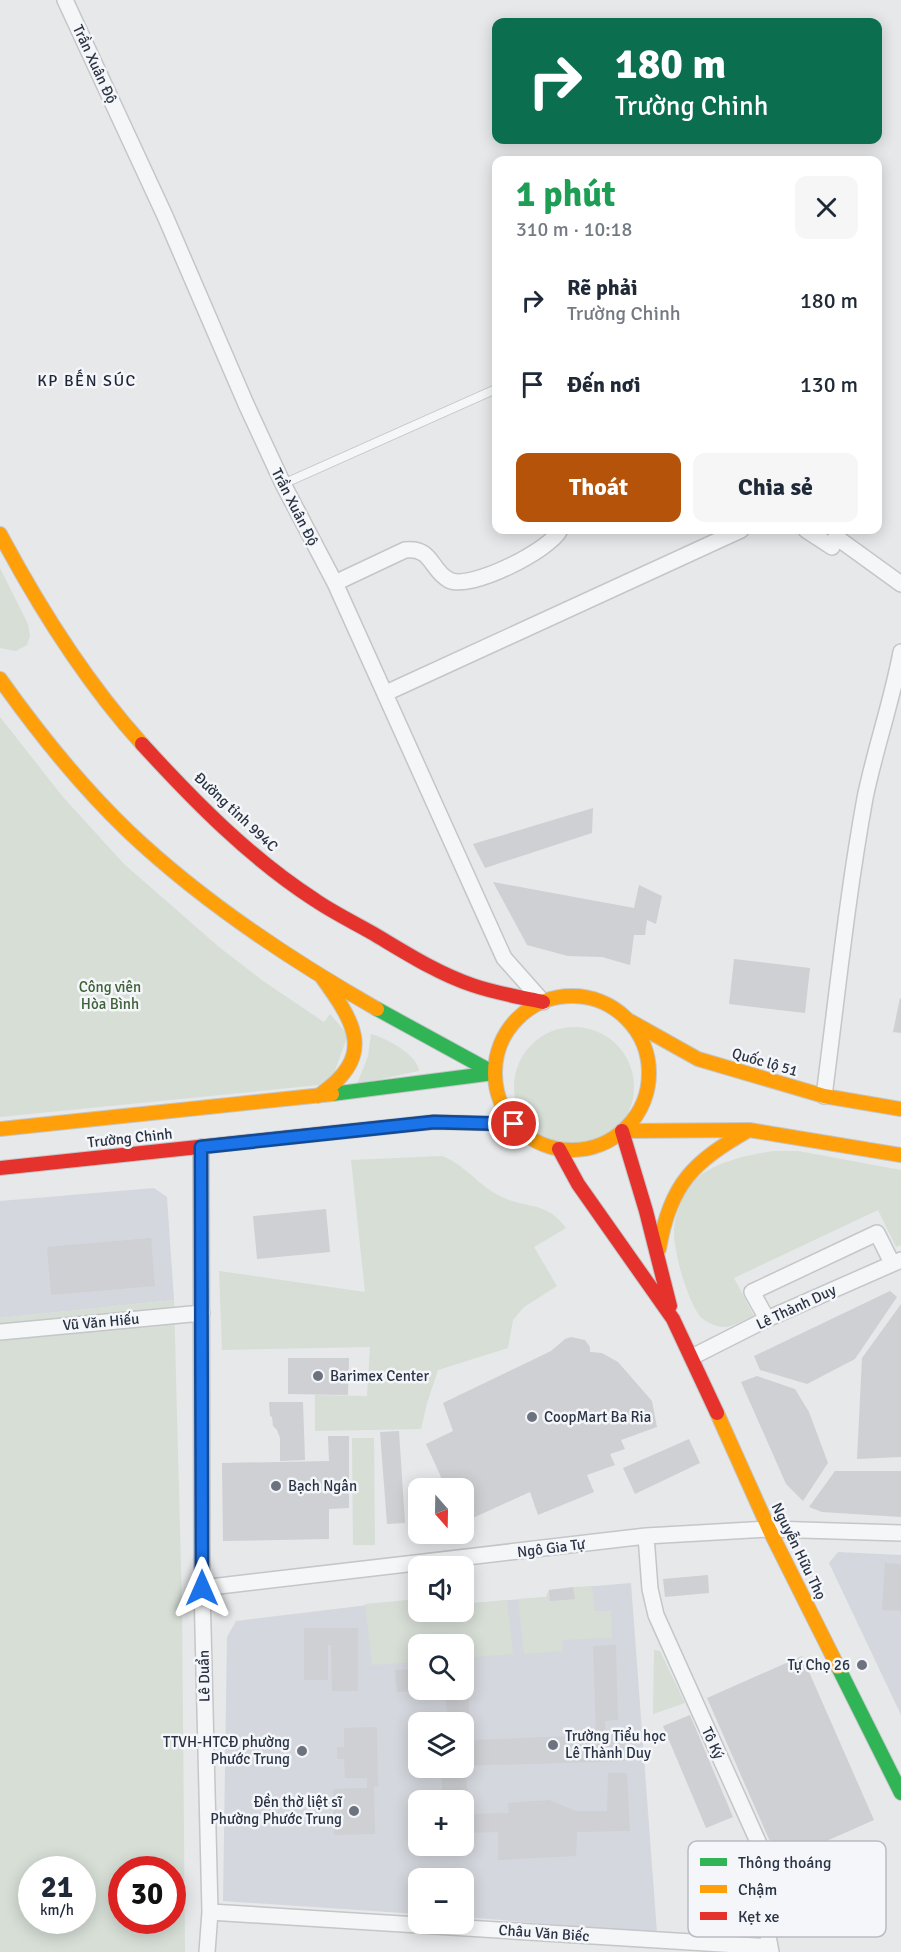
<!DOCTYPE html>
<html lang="vi">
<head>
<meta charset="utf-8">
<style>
  :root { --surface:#fff; --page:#f6f6f7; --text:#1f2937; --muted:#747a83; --accent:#b45309 }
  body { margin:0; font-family:Signika,sans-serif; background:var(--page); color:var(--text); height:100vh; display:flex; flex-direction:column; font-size:22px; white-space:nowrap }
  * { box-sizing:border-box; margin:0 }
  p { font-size:20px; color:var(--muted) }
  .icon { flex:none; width:33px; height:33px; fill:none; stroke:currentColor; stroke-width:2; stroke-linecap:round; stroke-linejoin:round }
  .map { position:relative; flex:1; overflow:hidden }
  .drawer { position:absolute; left:492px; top:156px; width:390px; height:378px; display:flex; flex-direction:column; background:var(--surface); border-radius:12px; box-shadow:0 3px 15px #0003 }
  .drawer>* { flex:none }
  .hud { position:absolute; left:492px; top:18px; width:390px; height:126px; border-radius:12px; box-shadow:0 3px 15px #0003; background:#0b6e4f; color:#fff; overflow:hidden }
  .needle { width:39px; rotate:160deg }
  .fabs { position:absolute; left:408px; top:1478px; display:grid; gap:12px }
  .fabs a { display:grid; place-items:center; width:66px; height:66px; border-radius:12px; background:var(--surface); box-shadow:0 3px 15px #0003; font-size:30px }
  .speed { position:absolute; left:18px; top:1856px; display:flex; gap:12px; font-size:30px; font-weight:700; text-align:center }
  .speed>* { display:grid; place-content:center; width:78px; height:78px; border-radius:50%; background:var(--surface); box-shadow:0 3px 15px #0003; line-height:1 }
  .speed small { font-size:15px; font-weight:400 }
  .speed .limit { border:9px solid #d22; background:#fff; color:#111 }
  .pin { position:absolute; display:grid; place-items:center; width:51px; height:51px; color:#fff; margin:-26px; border:3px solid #fff; border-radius:50%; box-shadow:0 2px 6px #0007 }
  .me { position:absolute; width:66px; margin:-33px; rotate:0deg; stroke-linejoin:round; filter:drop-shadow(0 0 4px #0008) }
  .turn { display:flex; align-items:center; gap:21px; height:126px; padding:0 24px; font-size:27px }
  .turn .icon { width:78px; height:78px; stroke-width:2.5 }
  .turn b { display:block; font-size:42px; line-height:51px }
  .round { display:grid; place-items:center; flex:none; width:63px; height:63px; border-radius:12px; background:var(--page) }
  .headline { display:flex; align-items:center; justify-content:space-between; height:102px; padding:0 24px }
  h1 { font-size:36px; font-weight:700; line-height:45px; color:#1e9e55 }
  .button { display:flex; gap:12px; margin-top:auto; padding:12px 24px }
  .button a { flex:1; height:69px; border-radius:12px; background:var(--accent); color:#fff; font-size:24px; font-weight:700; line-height:69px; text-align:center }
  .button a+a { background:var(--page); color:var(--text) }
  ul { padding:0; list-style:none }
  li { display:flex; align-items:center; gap:18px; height:84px; padding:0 24px }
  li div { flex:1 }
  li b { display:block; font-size:22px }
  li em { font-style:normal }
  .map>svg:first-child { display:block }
  .built { fill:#d4d7dd; fill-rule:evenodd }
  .green { fill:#d6ded6; fill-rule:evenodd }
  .building { fill:#ced0d3 }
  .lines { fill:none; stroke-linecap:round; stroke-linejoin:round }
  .lane-casing { stroke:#c4c6c8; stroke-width:10 }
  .street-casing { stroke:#c4c6c8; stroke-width:18 }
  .fast-casing { stroke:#c4c6c8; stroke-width:16 }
  .slow-casing { stroke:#c4c6c8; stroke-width:16 }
  .jam-casing { stroke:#c4c6c8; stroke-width:16 }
  .lane { stroke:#f5f6f7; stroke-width:8 }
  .street { stroke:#f5f6f7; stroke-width:15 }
  .fast { stroke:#30b455; stroke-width:14 }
  .slow { stroke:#ff9f0a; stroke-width:14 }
  .jam { stroke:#e5322d; stroke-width:14 }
  .route-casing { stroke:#114b97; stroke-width:15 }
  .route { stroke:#1a73e8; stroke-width:10 }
  .poi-dot { fill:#6c737f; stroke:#f4f6f9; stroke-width:2 }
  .labels { text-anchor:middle; stroke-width:5; stroke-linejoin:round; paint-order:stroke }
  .street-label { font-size:15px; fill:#2b3445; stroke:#f4f6f9 }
  .park-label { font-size:15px; fill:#3f6138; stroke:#f4f6f9 }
  .poi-label { font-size:15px; fill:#2b3445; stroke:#f4f6f9; text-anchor:start }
  .neighbourhood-label { font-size:16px; letter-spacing:1.5px; fill:#1d2536; stroke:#f4f6f9 }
  .key { fill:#f4f6f9; stroke:#b8bcc3; stroke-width:1.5 }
  .key-label { font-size:16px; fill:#2b3445 }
</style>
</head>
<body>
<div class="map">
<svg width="901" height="1952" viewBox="0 0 901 1952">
  <rect width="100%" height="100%" fill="#e6e8ea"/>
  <!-- built -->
  <path class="built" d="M154 1188 167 1197 174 1300 0 1318V1201Z
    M838 1552 901 1555V1715L829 1563Z
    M631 1583 657 1933 464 1917V1878H418V1914L223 1901 227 1637 236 1621 418 1599V1611H464V1604L546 1597 549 1590ZM418 1644H464V1689H418ZM418 1722H464V1767H418ZM418 1800H464V1845H418Z"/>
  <!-- green -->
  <path class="green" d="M0 568 28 624 30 636 27 645 16 651 0 648Z
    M0 717 63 797 124 864 219 947 263 981 324 1022 330 1014 348 1035 330 1084 0 1117Z
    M514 1087a60 60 0 1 1 120 0a60 60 0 1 1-120 0Z
    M371 1034C386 1038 418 1055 419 1071L357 1084 368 1056Z
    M775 1151H798L901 1170V1245L896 1247 878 1210 734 1278 754 1316C745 1319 733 1327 724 1327 716 1327 703 1321 699 1315 687 1298 674 1253 674 1232 674 1216 683 1193 694 1181 713 1162 750 1154 775 1151Z
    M442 1156C465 1165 478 1185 500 1196 527 1210 545 1200 566 1228L534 1247 557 1286 524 1307 513 1320 508 1348 438 1370 427 1403 421 1429 315 1431V1395L367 1396 370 1347 222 1350 219 1271 365 1292 351 1160Z
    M174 1300 182 1606 185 1952H0V1318ZM32 1869H82V1920H32ZM122 1869H172V1920H122Z
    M352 1438H374L375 1545H353Z
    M592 1586 595 1611H611L612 1638 562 1640 563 1651 524 1654 518 1599 546 1597 549 1590 550 1601 574 1599 573 1587Z
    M418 1599V1611H464V1604L507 1600 513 1654 464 1658V1644H418V1662L372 1665 365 1604Z
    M654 1650 660 1651 685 1703 653 1714Z"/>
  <!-- building -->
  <path class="building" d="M593 808 592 833 485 868 473 844Z
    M493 882 634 908 639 885 662 896 656 924 647 920 645 935H634L630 965 602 957 568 956 527 945Z
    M734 959 810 968 805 1013 729 1004Z
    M900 998 901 999V1033L893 1032Z
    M326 1209 330 1252 257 1259 253 1216Z
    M151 1238 155 1286 51 1295 47 1247Z
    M890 1291 897 1297 855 1359 807 1384 760 1370 754 1356Z
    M901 1304V1457L857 1459 862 1358Z
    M571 1337 585 1340 590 1347V1352L602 1353 618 1362 652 1401 657 1427 621 1440 625 1449 610 1454 615 1465 587 1475 594 1492 538 1515 530 1492 464 1522V1488H446L426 1444 453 1431 443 1403 551 1351 565 1339Z
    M288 1358H349L348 1395 288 1394Z
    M757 1376 795 1389 809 1412 828 1463 803 1501 786 1484 741 1382Z
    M269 1402H303L305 1460 280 1461V1438L277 1430 273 1426 272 1417 270 1416Z
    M399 1431 405 1523 387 1524 380 1432Z
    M328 1436H349V1508L329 1509V1539L223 1541 222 1463 329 1461Z
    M689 1439 700 1463 635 1494 623 1468Z
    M835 1471H901V1517L822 1512 809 1507Z
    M885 1563 901 1564V1611L882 1610Z
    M708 1575 709 1593 665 1597 663 1579Z
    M573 1587 575 1599 550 1601 549 1590Z
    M304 1628H358V1691H332L331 1645H328V1680H304Z
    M616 1645 618 1720 605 1721 606 1735 624 1734 625 1761 464 1766V1733H472V1740L596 1735 593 1646Z
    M802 1656 874 1820 779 1862 707 1698Z
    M464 1666H467L470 1728 464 1729 462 1715H447L445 1689H464Z
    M418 1669V1691L397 1692 395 1670Z
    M690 1715 733 1817 706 1828 663 1726Z
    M377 1727 378 1787H374L375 1834 334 1835 333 1789 367 1788V1778H345L344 1759H337V1747H344V1728Z
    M466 1772 469 1814 509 1813 508 1803 549 1800 576 1811H607L608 1773H627L630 1831 577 1832 576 1856 498 1860V1832L464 1833V1800H443L441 1773Z"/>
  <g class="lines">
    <!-- lane casing -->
    <g class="lane-casing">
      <path id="lane" d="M283 484 496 389"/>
    </g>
    <!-- street casing -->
    <g class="street-casing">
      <path id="street" d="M65 0 165 216 246 404 283 484 335 583 504 958 543 1002
        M806 530 832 547
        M836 537 901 584
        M335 583 405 550C433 547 430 570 449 580 470 591 550 550 560 530
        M386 693 741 530
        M824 1096C837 996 847 897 865 798 875 749 892 701 901 652
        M201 1147 202 1588 210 1912 207 1952
        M767 1319 752 1292 877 1233 892 1263
        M0 1332 202 1313
        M692 1357 767 1319 901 1260
        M646 1536 650 1589 656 1615 764 1855 766 1925 771 1952
        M202 1588 646 1536 769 1529 901 1533
        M210 1912 770 1947"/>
    </g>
    <!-- fast casing -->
    <g class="fast-casing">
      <path id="fast" d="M377 1009 494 1073
        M332 1094 494 1073
        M838 1667 901 1793"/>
    </g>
    <!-- slow casing -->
    <g class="slow-casing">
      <path id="slow" d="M0 534C40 609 85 681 142 744
        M0 679C39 734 81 786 129 832 203 902 289 959 377 1009
        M495 1073a77 77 0 1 1 154 0a77 77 0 1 1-154 0Z
        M630 1021 698 1059 824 1096 901 1109
        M318 1096C377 1056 355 1023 321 976
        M0 1129 332 1094
        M622 1131 749 1130 901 1155
        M659 1249C670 1184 693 1162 749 1130
        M717 1413 769 1529 838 1667"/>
    </g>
    <!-- jam casing -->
    <g class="jam-casing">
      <path id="jam" d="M142 744C194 801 250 858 315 900 334 913 355 923 374 934 406 953 437 973 472 985 495 993 519 997 543 1002
        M622 1131 646 1211 670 1306
        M559 1149 578 1184 673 1319 717 1413
        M0 1168 434 1122 514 1124"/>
    </g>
    <!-- lane -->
    <use href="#lane" class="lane"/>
    <!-- street -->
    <use href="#street" class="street"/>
    <!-- fast -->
    <use href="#fast" class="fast"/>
    <!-- slow -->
    <use href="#slow" class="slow"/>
    <!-- jam -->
    <use href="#jam" class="jam"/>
  </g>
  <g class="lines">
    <!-- route casing -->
    <g class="route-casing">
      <path id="route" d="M202 1588 201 1147 434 1122 514 1124"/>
    </g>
    <!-- route -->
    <use href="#route" class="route"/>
  </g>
  <!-- markers -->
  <g class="poi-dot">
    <circle cx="318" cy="1376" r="6"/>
    <circle cx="532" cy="1417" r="6"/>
    <circle cx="276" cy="1486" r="6"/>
    <circle cx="862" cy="1665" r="6"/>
    <circle cx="553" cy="1745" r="6"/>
    <circle cx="302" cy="1751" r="6"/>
    <circle cx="354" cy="1811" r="6"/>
  </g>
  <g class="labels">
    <!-- street labels -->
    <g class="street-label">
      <text transform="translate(95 64) rotate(65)" y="5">Trần Xuân Độ</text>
      <text transform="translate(295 507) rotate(63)" y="5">Trần Xuân Độ</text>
      <text transform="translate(236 812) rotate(43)" y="5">Đường tỉnh 994C</text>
      <text transform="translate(765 1062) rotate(16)" y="5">Quốc lộ 51</text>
      <text transform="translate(130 1138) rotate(-6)" y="5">Trường Chinh</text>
      <text transform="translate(796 1307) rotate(-25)" y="5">Lê Thành Duy</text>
      <text transform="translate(101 1322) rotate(-5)" y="5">Vũ Văn Hiếu</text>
      <text transform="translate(551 1548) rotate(-7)" y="5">Ngô Gia Tự</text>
      <text transform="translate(799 1551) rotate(64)" y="5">Nguyễn Hữu Thọ</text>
      <text transform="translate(204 1676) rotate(-91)" y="5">Lê Duẩn</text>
      <text transform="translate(713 1743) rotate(65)" y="5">Tô Ký</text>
      <text transform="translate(544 1933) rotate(4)" y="5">Châu Văn Biếc</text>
    </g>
    <!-- park labels -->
    <g class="park-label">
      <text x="110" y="992">Công viên<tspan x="110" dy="17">Hòa Bình</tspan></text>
    </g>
    <!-- poi labels -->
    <g class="poi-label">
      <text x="330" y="1381">Barimex Center</text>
      <text x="544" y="1422">CoopMart Ba Ria</text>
      <text x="288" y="1491">Bạch Ngân</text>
      <text x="850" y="1670" text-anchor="end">Tự Chọ 26</text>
      <text x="565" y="1741">Trường Tiểu học<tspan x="565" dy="17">Lê Thành Duy</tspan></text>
      <text x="290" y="1747" text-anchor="end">TTVH-HTCĐ phường<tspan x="290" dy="17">Phước Trung</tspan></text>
      <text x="342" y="1807" text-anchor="end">Đền thờ liệt sĩ<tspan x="342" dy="17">Phường Phước Trung</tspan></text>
    </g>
    <!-- neighbourhood labels -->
    <g class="neighbourhood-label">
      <text x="87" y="386">KP BẾN SÚC</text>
    </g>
  </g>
  <!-- legend -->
  <rect x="688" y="1841" width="198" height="96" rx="9" class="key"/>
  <rect x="700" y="1858" width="27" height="8" fill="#30b455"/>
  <rect x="700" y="1885" width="27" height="8" fill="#ff9f0a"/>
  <rect x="700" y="1912" width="27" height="8" fill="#e5322d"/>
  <g class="key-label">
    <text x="738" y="1868">Thông thoáng</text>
    <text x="738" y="1895">Chậm</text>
    <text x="738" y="1922">Kẹt xe</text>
  </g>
</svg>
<div class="fabs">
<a><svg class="needle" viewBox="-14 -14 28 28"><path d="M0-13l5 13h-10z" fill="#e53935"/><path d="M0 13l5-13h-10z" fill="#747a83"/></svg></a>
<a><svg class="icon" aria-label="sound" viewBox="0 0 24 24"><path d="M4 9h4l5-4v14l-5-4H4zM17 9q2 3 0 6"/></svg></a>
<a><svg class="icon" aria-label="search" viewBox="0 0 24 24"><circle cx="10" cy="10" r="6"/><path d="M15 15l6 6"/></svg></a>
<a><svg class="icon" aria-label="layers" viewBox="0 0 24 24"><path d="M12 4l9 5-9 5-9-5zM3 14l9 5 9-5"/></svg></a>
<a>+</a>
<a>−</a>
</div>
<div class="speed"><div>21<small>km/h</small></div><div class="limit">30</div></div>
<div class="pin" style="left:514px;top:1124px;background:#d93025"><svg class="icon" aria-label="arrive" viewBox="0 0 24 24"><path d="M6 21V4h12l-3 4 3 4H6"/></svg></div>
<svg class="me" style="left:202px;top:1588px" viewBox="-20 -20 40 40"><path d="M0-17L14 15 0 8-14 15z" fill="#1a73e8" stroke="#fff" stroke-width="4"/></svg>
<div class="hud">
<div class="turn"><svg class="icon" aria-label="right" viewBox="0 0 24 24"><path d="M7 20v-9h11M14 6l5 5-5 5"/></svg><div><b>180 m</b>Trường Chinh</div></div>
</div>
<section class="drawer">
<div class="headline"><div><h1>1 phút</h1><p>310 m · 10:18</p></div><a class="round"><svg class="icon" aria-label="close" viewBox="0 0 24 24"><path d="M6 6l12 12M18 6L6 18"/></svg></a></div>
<ul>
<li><svg class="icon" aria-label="right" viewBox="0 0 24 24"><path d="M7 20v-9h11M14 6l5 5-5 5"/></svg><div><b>Rẽ phải</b><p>Trường Chinh</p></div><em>180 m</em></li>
<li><svg class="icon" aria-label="arrive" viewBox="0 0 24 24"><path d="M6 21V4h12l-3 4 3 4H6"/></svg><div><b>Đến nơi</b></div><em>130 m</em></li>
</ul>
<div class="button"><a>Thoát</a><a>Chia sẻ</a></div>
</section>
</div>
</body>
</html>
